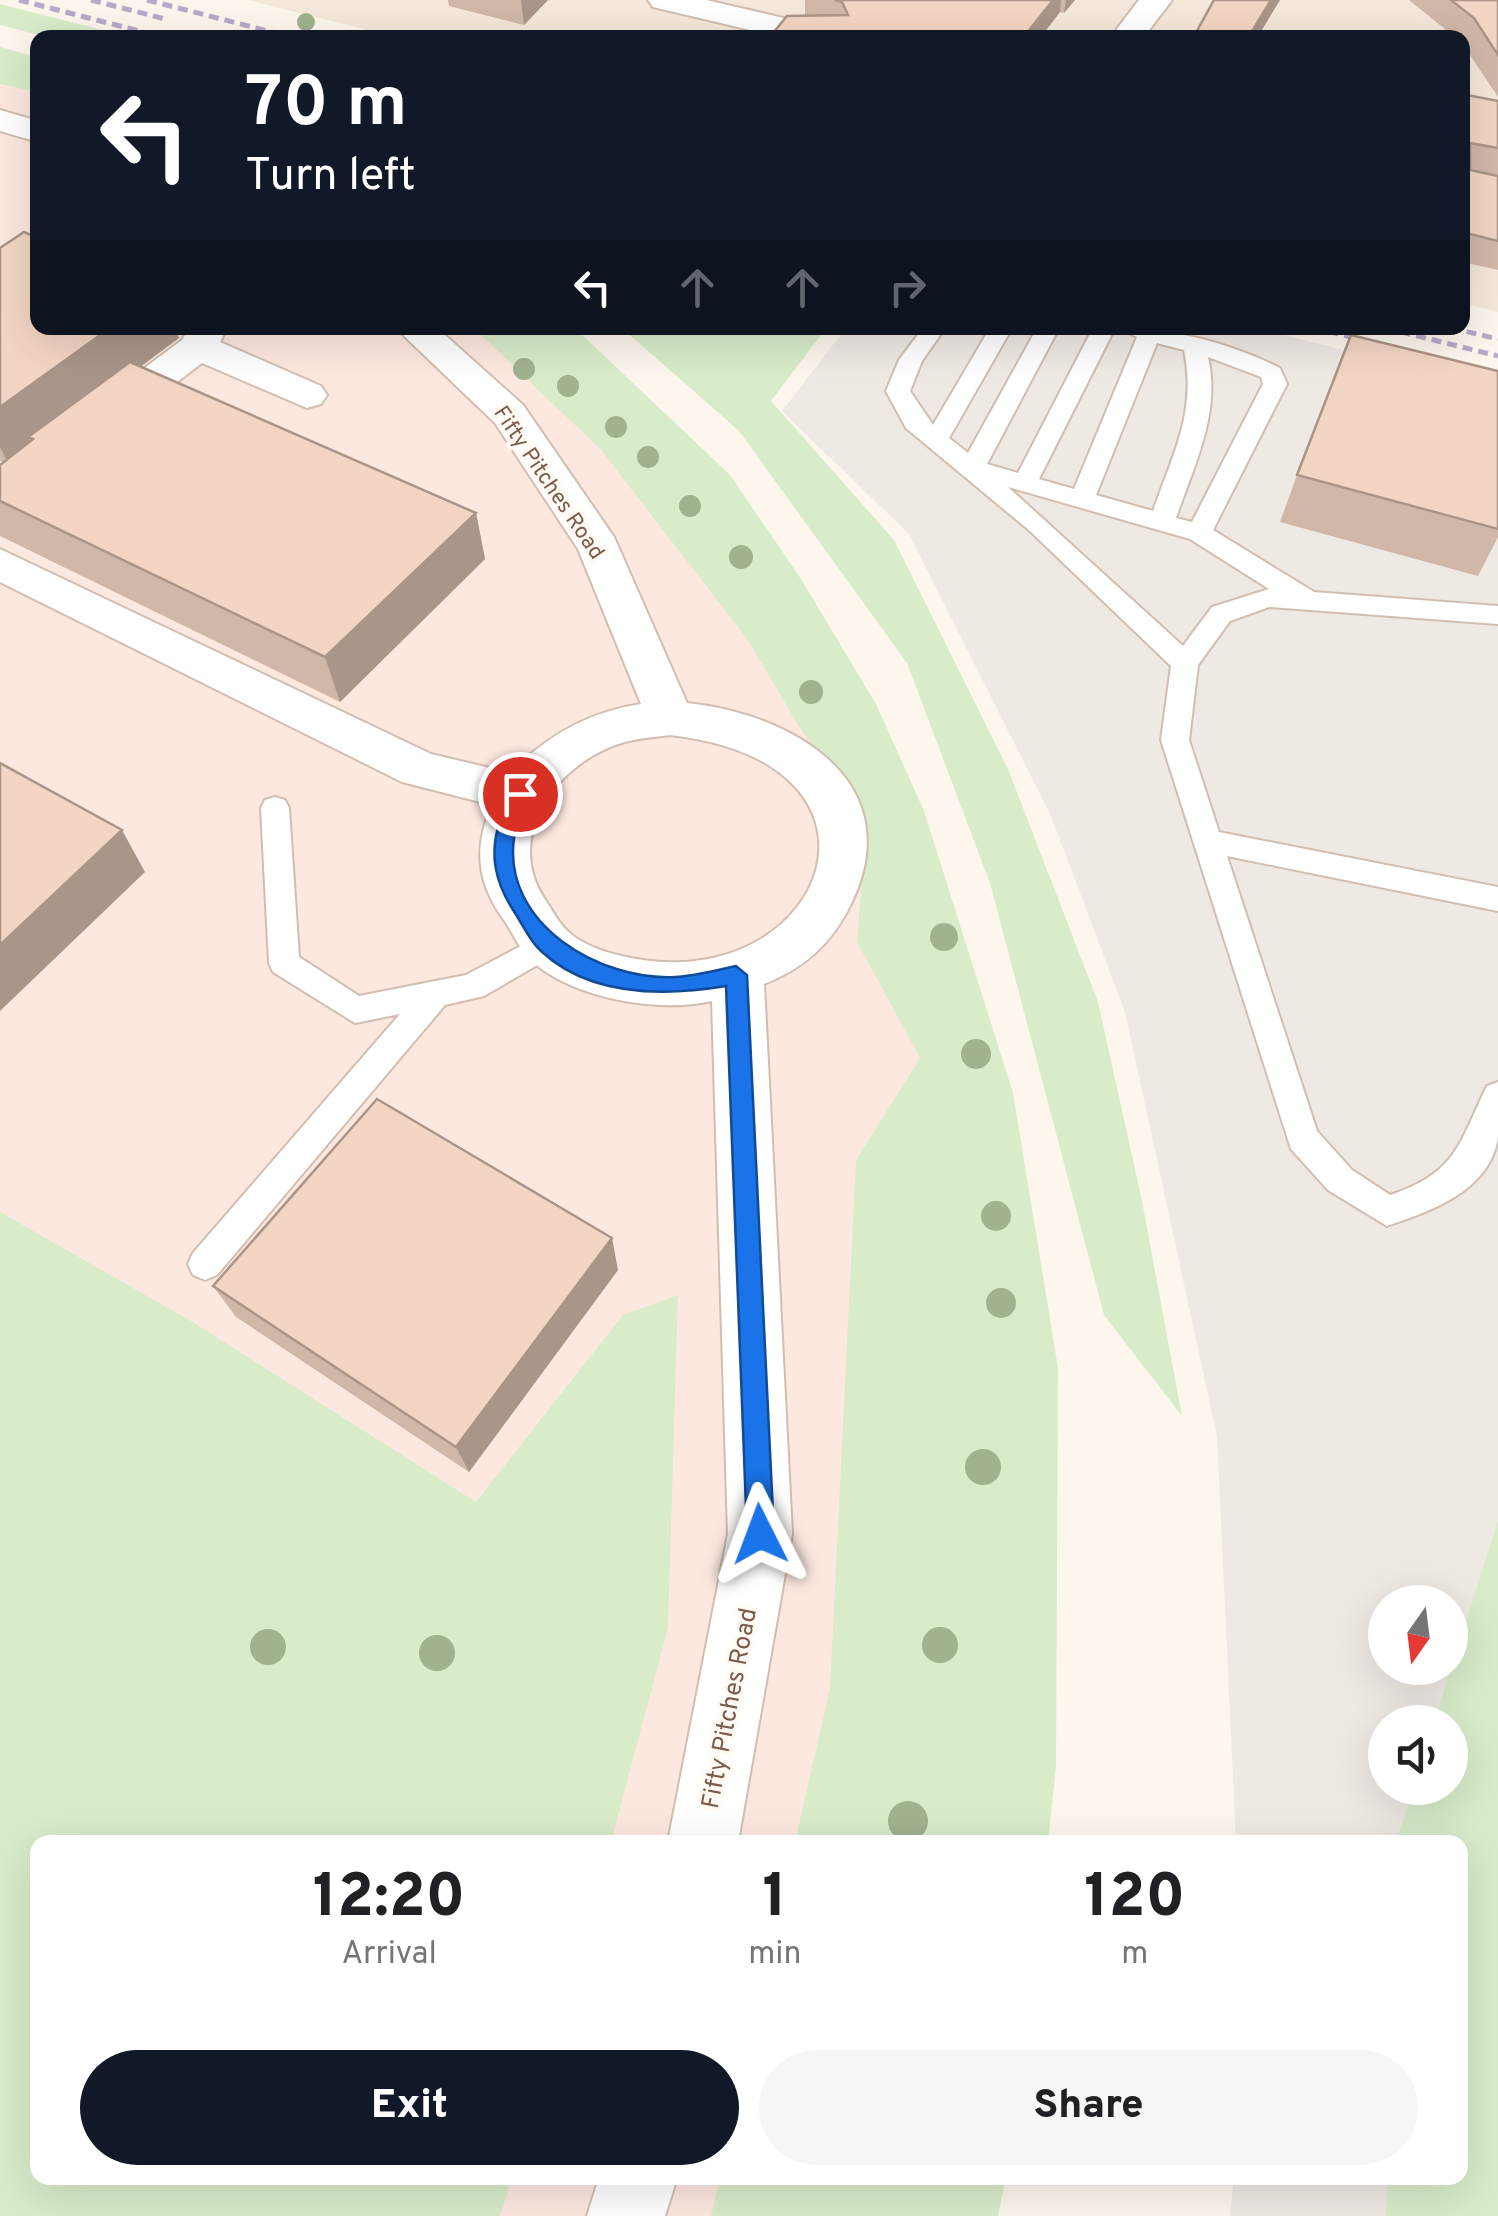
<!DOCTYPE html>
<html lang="en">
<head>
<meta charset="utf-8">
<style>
  :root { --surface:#fff; --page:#f6f6f6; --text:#202124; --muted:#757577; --accent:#111827 }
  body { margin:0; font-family:Overpass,sans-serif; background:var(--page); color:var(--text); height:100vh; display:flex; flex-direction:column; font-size:38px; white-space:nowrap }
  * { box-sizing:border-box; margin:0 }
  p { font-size:32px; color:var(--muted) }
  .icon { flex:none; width:55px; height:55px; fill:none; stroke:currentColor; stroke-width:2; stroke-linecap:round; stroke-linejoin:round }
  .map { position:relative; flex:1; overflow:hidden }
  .details { position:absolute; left:30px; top:1835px; width:1438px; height:350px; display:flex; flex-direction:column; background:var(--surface); border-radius:20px; box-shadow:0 10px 40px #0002 }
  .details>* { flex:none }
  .guide { position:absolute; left:30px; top:30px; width:1440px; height:305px; border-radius:20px; box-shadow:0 10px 40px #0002; background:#111827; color:#fff; overflow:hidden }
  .needle { width:65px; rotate:194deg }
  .controls { position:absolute; left:1368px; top:1585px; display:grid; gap:20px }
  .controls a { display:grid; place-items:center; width:100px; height:100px; border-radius:50%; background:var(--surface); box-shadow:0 10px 40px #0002; font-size:50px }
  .pin { position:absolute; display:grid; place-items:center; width:85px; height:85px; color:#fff; margin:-42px; border:5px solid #fff; border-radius:50%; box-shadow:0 2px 10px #0007 }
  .me { position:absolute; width:110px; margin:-55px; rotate:357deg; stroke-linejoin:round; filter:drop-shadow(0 0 8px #0008) }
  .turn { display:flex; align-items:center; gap:35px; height:210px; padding:0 50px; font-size:45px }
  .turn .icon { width:130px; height:130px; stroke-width:2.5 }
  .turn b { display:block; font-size:70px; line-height:85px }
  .lanes { display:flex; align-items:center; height:95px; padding:0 50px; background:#0003; justify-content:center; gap:50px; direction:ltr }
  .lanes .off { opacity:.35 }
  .eta { display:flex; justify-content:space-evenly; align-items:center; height:170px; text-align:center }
  .eta b { font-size:60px; font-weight:800; line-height:70px }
  .action { display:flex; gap:20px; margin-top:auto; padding:20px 50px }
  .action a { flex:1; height:115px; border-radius:60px; background:var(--accent); color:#fff; font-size:40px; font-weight:800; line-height:115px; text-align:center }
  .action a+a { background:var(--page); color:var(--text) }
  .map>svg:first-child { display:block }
  .residential { fill:#f5e8da }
  .commercial { fill:#fde8e0 }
  .industrial { fill:#efe9e4; fill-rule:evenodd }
  .green { fill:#d8ecc9 }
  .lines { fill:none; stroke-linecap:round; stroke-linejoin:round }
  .lane-casing { stroke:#d1beb0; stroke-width:4 }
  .street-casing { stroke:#d1beb0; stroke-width:4 }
  .lane { fill:#fff; fill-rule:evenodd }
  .street { fill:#fff; fill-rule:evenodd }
  .rail { stroke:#b9a8c9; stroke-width:5; stroke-dasharray:10 6; stroke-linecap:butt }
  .tree { fill:#a0b28e }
  .wall { fill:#d1b7a8 }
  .shaded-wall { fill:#aa9588 }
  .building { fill:#f3d5c3; stroke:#aa9588; stroke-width:2.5 }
  .route { fill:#1a73e8; stroke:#114b97; stroke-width:2.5 }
  .labels { text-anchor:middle; stroke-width:8; stroke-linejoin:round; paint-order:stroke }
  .far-street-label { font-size:22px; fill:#7a5c4d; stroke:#fffaf3 }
  .street-label { font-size:25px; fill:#7a5c4d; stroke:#fffaf3 }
</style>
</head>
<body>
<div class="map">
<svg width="1498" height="2216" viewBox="0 0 1498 2216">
  <rect width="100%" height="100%" fill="#fdf6ec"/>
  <!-- residential -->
  <path class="residential" d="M247 0H1498V312L1463 303 1462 38H399Z"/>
  <!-- commercial -->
  <path class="commercial" d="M0 47 37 57 38 328H575L902 829 990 1842H38V2178H927L917 2216H0Z"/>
  <!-- industrial -->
  <path class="industrial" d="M846 328H1256L1498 389V2216H1230L1234 2178H1460V1842H1236L1217 1436 1125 1012 1051 816 909 534 782 411ZM1385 1602H1450V1668H1385ZM1385 1722H1450V1788H1385Z"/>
  <!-- green -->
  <path class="green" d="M0 4 130 37H46L0 25Z
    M0 47 37 57V92L0 84Z
    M474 328H575L730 475 801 579 876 704 924 811 1013 1093 1058 1368 1056 1766 1048 1842H795L830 1688 856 1160 920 1058 857 942 866 822 798 725 748 640 601 450Z
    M622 328H826L771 401 894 540 1008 769 1098 1002 1141 1196 1182 1416 1104 1315 990 883 907 663 739 431Z
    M0 1212 191 1321 476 1502 623 1315 678 1295 668 1628 611 1842H38V2178H512L500 2216H0Z
    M1498 1521V2216H1386L1387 2178H1460V1842H1396L1414 1788H1450V1722H1434Z
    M720 2178H1006L998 2216H711Z"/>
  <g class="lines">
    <!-- lane casing -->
    <g class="lane-casing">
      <path id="lane" d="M923 328H945L922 361 910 391 933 425 990 328H1012L949 438 968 453 1037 328H1059L987 464 1018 473 1093 328H1115L1039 479 1074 489 1137 337 1120 328C1173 328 1232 344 1280 368L1287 384 1213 530 1314 592 1498 606V624L1269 607 1230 621 1198 665 1189 740 1219 832 1498 887V911L1227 856 1317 1131 1352 1170 1390 1195C1457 1173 1459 1143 1487 1086L1498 1082C1498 1100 1498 1120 1498 1137 1490 1191 1431 1211 1387 1226L1328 1190 1291 1149 1161 740 1171 666 1030 531 906 428 886 391 899 360ZM1157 343 1184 350C1197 411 1173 454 1153 511L1096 495ZM1208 357 1261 377 1263 384 1192 522 1176 518C1194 465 1221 413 1208 357ZM1008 487 1190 539 1269 589 1212 607 1183 646Z
        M275 797 285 800 289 808 299 957 359 996 466 975 547 932 558 935 562 944 558 953 484 996 445 1005 217 1275 205 1280 193 1275 188 1264 193 1253 400 1014 355 1023 273 972 269 963 261 808 265 800Z"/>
    </g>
    <!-- street casing -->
    <g class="street-casing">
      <path id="street" d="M648 0H706L840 31 844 38H784L653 7Z
        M1139 0H1172L1143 38H1110Z
        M0 110 38 121V142L0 131Z
        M189 328H227L220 342 321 386 327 395 321 404 307 408 202 363 15 507 0 511V476L182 340Z
        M396 328H437L523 405 614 537 687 703C793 714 910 782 851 904 832 943 805 968 764 984L792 1534 738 1842H668L728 1534 712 1001C658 1013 578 999 535 964 521 953 514 935 504 920 477 883 473 848 492 805L402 782 0 582V549L431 754 511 773C547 735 589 712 641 704L578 549 495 423ZM670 735C913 763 827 987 643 960 618 956 592 950 572 935 559 925 553 911 544 898 503 835 559 760 625 742 639 738 655 737 670 735Z
        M599 2178H677L665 2216H587Z"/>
    </g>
    <!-- lane -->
    <use href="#lane" class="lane"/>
    <!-- street -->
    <use href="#street" class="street"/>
    <!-- rail -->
    <path class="rail" d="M19 0 166 38
      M91 0 165 19
      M147 0 295 38
      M1313 328 1377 343
      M1385 328 1498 356
      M1451 328 1498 339"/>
  </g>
  <!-- trees -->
  <g class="tree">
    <circle cx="306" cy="22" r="9"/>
    <circle cx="524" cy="369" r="11"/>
    <circle cx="568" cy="386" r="11"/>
    <circle cx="616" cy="427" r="11"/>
    <circle cx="648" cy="457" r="11"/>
    <circle cx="690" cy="506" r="11"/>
    <circle cx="741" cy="557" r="12"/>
    <circle cx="811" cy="692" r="12"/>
    <circle cx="944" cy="937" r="14"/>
    <circle cx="976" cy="1054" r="15"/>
    <circle cx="996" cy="1216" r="15"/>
    <circle cx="1001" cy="1303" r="15"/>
    <circle cx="983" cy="1467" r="18"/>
    <circle cx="940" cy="1645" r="18"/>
    <circle cx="268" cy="1647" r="18"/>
    <circle cx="437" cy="1653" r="18"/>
    <circle cx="908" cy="1821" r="20"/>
  </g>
  <!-- wall -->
  <path class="wall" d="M448 0H548L524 25 449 6Z
    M805 0H1075L1064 13 1060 12 1040 38H769L805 16Z
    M1409 0H1498V97L1462 43V38H1456Z
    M1462 94 1498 101V270L1462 262Z
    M0 248 38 328H175L179 338 140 366 476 513 485 559 340 702 0 536V465L3 462 0 461Z
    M1498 371V537L1478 576 1280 522 1297 475Z
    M618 1270 469 1472 236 1317 213 1286Z"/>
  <!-- shaded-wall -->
  <path class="shaded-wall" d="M521 0H548L524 25Z
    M1053 0H1061L1060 12 1040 38H1023Z
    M1066 0H1075L1064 13Z
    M1271 0H1280L1257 38H1248Z
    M110 328H175L179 338 36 445 33 439 28 437 33 447 9 465 0 447V407Z
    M476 513 485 559 340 702 325 657Z
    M122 830 145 872 0 1011V945Z
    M612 1238 618 1270 469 1472 456 1447Z"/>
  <!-- building -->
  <path class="building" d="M835 0H1053L1023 38H769L787 16 848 15 842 2Z
    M1214 0H1271L1248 38H1193Z
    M1451 0H1498V55L1474 18Z
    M1462 94 1498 101V148L1470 143V170L1498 176V241L1462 232Z
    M24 232 38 238V328H110L0 407V248Z
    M1351 335 1498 371V529L1297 475Z
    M130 362 476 513 325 657 0 501V465L33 439 28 437Z
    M0 763 122 830 0 945Z
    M377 1099 612 1238 456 1447 213 1286Z"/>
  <!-- route -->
  <path class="route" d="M520 787 531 794C525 808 516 824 514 838 502 924 600 981 675 977 695 976 717 970 736 966L747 975 774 1534 770 1543 760 1547 751 1543 747 1534 726 986C666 996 590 997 541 951 530 942 523 925 515 913 495 883 488 853 501 818 506 806 508 791 520 787Z"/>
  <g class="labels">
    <!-- far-street labels -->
    <g class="far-street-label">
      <text transform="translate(550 482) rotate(56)" y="8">Fifty Pitches Road</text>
    </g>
    <!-- street labels -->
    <g class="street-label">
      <text transform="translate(728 1708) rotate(-79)" y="9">Fifty Pitches Road</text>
    </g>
  </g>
</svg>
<div class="controls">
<a><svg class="needle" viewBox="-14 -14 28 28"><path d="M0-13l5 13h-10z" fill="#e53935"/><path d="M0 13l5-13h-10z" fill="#757577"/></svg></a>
<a><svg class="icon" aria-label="sound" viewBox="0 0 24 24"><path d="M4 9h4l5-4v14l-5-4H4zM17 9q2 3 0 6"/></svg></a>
</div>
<div class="pin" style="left:520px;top:794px;background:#d93025"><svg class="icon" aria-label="arrive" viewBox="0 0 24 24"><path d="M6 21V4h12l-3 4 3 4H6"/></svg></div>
<svg class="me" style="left:760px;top:1534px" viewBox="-20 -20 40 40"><path d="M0-17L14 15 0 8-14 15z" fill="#1a73e8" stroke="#fff" stroke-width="4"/></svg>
<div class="guide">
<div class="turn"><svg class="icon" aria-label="left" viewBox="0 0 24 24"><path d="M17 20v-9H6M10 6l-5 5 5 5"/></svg><div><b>70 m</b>Turn left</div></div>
<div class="lanes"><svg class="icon" aria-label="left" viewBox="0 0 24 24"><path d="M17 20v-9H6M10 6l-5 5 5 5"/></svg><svg class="icon off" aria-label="ahead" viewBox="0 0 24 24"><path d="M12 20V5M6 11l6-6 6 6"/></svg><svg class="icon off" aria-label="ahead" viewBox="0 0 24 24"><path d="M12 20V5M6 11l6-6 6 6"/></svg><svg class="icon off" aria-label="right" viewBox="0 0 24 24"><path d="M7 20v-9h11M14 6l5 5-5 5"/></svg></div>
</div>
<section class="details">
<div class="eta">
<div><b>12:20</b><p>Arrival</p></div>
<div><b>1</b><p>min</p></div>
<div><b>120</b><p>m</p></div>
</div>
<div class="action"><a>Exit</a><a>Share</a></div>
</section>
</div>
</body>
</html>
